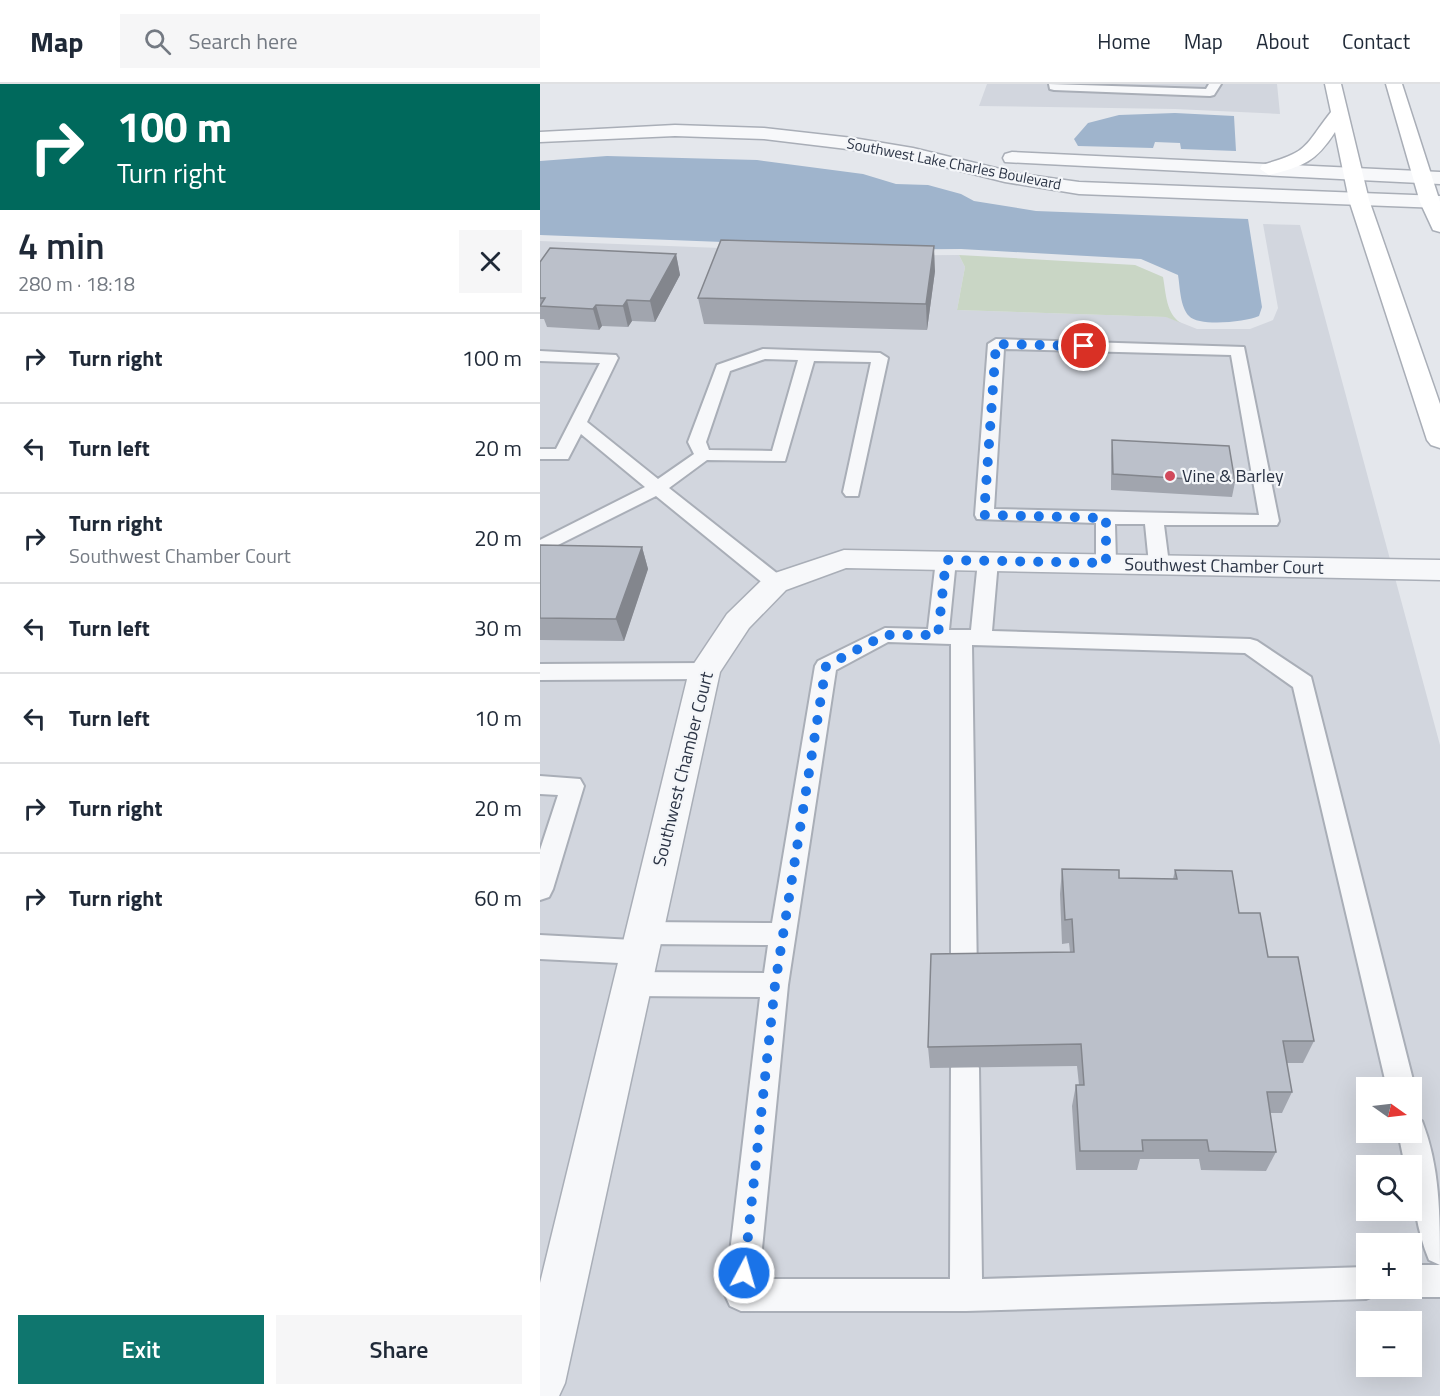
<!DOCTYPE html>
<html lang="en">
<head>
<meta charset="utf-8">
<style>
  :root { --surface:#fff; --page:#f6f6f7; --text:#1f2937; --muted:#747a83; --line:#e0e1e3; --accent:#0f766e }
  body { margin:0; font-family:"Titillium Web",sans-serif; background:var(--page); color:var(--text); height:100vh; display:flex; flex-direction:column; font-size:22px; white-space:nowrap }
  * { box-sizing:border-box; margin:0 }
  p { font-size:20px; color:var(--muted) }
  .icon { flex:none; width:33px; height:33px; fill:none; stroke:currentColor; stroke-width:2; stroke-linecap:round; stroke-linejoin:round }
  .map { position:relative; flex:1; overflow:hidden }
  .side { display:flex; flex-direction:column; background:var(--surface); width:540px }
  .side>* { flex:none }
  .guide { background:#00695c; color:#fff; overflow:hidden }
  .needle { width:39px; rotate:104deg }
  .controls { position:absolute; left:816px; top:993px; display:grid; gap:12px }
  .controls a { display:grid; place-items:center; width:66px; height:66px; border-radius:0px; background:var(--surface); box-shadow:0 6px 24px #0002; font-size:30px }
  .pin { position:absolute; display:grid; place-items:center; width:51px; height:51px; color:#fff; margin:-26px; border:3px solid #fff; border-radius:50%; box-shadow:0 2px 6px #0007 }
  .me { position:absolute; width:66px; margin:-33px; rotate:6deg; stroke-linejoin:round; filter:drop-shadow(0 0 4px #0008) }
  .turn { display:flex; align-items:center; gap:21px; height:126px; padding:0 18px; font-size:27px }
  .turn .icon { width:78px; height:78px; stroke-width:2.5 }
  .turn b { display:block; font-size:42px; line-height:51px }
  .round { display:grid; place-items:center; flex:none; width:63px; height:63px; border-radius:0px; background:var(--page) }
  .headline { display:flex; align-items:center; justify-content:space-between; height:102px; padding:0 18px }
  h1 { font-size:36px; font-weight:600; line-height:45px }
  .primary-button { display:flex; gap:12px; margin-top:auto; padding:12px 18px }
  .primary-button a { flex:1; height:69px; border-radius:0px; background:var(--accent); color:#fff; font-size:24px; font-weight:600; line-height:69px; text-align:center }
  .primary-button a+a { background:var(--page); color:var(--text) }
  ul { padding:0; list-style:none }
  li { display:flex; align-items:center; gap:18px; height:90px; padding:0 18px; border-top:2px solid var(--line) }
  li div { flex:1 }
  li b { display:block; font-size:22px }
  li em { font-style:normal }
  header { display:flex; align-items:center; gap:36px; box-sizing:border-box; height:84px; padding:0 30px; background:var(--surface); border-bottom:2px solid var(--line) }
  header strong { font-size:28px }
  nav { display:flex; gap:33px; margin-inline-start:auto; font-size:21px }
  .search { width:420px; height:54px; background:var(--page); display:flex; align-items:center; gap:15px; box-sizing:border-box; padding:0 21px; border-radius:0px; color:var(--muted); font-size:22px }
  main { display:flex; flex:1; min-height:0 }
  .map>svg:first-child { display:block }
  .built { fill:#d2d6de; fill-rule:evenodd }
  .green { fill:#c9d6c5 }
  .water { fill:#9fb4cc }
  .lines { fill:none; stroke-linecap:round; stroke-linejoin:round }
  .lane-casing { stroke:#a9aeb7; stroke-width:4 }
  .street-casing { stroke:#a9aeb7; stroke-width:3 }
  .secondary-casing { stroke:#a9aeb7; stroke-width:3 }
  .lane { fill:#f7f8fa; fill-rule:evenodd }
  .street { fill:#f7f8fa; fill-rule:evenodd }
  .secondary { fill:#fff; fill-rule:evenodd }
  .wall { fill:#a1a5ae }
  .shaded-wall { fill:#83868d }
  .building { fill:#bbc0ca; stroke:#83868d; stroke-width:1.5 }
  .route { stroke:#1a73e8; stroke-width:10; stroke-dasharray:0 18 }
  .poi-dot { fill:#d1495b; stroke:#f4f6f9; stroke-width:2 }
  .labels { text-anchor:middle; stroke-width:4.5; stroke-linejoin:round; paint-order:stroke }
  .far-street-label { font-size:15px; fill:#2b3445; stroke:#f4f6f9 }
  .poi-label { font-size:18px; fill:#2b3445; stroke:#f4f6f9; text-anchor:start }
  .street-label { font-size:18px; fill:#2b3445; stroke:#f4f6f9 }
</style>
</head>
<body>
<header>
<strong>Map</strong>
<div class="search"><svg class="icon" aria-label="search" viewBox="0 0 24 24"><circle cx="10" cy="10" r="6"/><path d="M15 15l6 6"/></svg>Search here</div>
<nav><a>Home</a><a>Map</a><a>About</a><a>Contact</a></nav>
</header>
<main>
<section class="side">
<div class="guide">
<div class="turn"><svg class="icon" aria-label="right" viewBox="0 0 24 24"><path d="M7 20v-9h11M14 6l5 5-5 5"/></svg><div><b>100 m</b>Turn right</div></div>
</div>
<div class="headline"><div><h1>4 min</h1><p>280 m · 18:18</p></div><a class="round"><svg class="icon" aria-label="close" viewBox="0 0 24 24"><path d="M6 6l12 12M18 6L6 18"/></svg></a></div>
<ul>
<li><svg class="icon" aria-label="right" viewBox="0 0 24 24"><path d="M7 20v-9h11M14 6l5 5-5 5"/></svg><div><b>Turn right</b></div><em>100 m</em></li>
<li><svg class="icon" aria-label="left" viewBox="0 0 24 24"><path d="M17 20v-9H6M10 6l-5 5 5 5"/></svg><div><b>Turn left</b></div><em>20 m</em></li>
<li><svg class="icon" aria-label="right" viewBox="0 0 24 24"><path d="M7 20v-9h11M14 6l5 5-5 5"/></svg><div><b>Turn right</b><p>Southwest Chamber Court</p></div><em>20 m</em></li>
<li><svg class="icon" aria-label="left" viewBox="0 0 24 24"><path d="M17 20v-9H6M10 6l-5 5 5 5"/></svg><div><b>Turn left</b></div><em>30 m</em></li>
<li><svg class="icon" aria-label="left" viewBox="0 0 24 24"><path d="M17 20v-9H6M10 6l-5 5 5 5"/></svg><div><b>Turn left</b></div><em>10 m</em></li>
<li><svg class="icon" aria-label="right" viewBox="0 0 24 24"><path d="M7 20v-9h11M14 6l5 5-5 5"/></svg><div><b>Turn right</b></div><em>20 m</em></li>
<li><svg class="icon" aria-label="right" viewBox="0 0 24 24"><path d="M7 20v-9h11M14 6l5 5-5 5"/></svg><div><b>Turn right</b></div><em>60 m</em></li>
</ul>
<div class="primary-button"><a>Exit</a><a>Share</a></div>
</section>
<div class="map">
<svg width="900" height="1312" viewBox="0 0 900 1312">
  <rect width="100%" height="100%" fill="#e4e7ec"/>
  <!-- built -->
  <path class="built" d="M447 0H737L740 30 635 25 439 22Z
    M723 140 760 141 900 661V1312H0V157L206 165 282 172 419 171 425 183 417 226 627 233 657 245H710L733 236 738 224ZM826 1004H872V1048H826ZM826 1082H872V1126H826ZM826 1160H872V1204H826ZM826 1238H872V1282H826Z"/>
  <!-- green -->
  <path class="green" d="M419 171 595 181 623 193C626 209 626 230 641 239L626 233 417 226 425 183Z"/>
  <!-- water -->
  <path class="water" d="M635 29 694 32 696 67 641 65 640 59 615 58 613 64 538 62 534 55 548 39 579 31Z
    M67 72 217 76 323 90 356 100 388 101 421 110 434 117 496 127 708 135 722 223 719 232C706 238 659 243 649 232 640 223 640 202 638 191L601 175 421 165 285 166 209 159 0 151V77Z"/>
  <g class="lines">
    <!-- lane casing -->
    <g class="lane-casing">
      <path id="lane" d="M509 0 666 5 669 0H681L674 11 670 12 514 6 510 5Z
        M456 255 704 263 739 437 737 441H624L629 480 626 485H612L609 480 605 440H575L576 479 573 484H559L556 479V439L437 435 435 431 448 260ZM464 265 691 271 719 431 454 425Z
        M223 265 340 269 348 274 318 412H306L303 408 331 278 274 277 245 377 167 376 129 404 243 494 246 499 243 504H229L116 412 0 470V456L105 403 41 350 28 375H0V365H16L60 279 0 277V267L76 271 78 274 47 338 118 395 154 370 148 358 177 281ZM225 275 258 276 232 367 169 366 166 358 190 287Z
        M406 470 413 471 416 476 409 546H431L438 477 441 472H455L458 477 452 547 710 555 717 557 771 593 875 1004 872 1013V1004H847L753 603 705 569 432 561 437 893 433 901 424 905 415 901 411 893V560L348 558 296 586 248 901 219 1195H410L411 984 415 975 425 971 435 975 439 984 442 1195 826 1183V1204H840L837 1210 826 1215 426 1227H201L190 1222 185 1211 220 913 91 912 82 909 78 900 82 891 91 888 224 889 228 861 108 860 112 868 108 876 99 880 0 875V851L93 856 90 849 94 841 103 838 232 839 275 582 278 577 345 544 388 545 396 476 399 471Z
        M165 579 173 582 176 587 173 592 165 595 0 596V580Z
        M0 692 40 695 44 702 13 805 9 813 0 816V766L18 711 0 710Z
        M872 1033 882 1037C900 1083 900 1131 900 1181L889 1176C877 1147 872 1113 872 1082H865L858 1048H872Z
        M872 1181H900V1213H872L861 1208 859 1204H872Z"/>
    </g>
    <!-- street casing -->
    <g class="street-casing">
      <path id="street" d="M135 41 224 44 313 54 373 64 481 90 539 98 900 112V124L539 110 465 98 357 71 224 55 135 52 0 58V48Z
        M472 68 900 88V100L465 78 463 74 465 70Z
        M304 466 900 476V496L306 484 246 506 209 544 180 588 25 1299 19 1312H0V1199L149 587 187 530 226 492Z"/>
    </g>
    <!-- secondary casing -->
    <g class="secondary-casing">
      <path id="secondary" d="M785 0H801L829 116 900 320V364L891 361 887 356 809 116 795 48C775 79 763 82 729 91L720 85 722 81C770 67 762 65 791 28Z
        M846 0H862L900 118V148L893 146 880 118Z"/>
    </g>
    <!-- lane -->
    <use href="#lane" class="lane"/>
    <!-- street -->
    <use href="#street" class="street"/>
    <!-- secondary -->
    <use href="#secondary" class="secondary"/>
  </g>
  <!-- wall -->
  <path class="wall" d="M136 170 140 191 115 238 92 237 88 243 62 242 59 246 7 243 4 235H0V178Z
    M395 187 387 246 164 240 158 214Z
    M572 356 695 398 692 413 571 406V372Z
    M0 461 102 463 108 485 84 557 0 556Z
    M522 785 579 794 633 795 635 786 699 829 728 873 774 957 763 979H747L752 1008 742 1029H730L736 1068 726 1087 661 1086 659 1075H600L597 1086H536L532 1022 536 1001H539L537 982 390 984 388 963 530 868 529 859 522 860 520 810Z"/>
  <!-- shaded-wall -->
  <path class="shaded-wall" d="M394 162 395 187 387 246 386 220Z
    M136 170 140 191 115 238 110 217Z
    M87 216 92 237 88 243 83 222Z
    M56 221 62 242 59 246 53 225Z
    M102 463 108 485 84 557 76 535Z"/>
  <!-- building -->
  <path class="building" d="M181 156 394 162 386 220 158 214Z
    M10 164 136 170 110 217 87 216 83 222 56 221 53 225 0 222 5 214H0V178Z
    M572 356 689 362 695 398 573 390Z
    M0 461 102 463 76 535 0 534Z
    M522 785 579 786V794L637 795 635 786 692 787 699 829H720L728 873H758L774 957H743L752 1008H727L736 1068 669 1067 667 1056H602L603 1067H540L536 1001H544L541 960 388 963 391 870 534 868 532 835 525 836Z"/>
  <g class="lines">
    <!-- route -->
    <path class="route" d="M204 1189 235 901 286 582 345 551H398L406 476 566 479V434L444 431 456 260 544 262"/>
  </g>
  <!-- markers -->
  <circle class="poi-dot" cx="630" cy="392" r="6"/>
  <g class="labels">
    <!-- far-street labels -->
    <g class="far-street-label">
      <text transform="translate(414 80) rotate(11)" y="5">Southwest Lake Charles Boulevard</text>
    </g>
    <!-- poi labels -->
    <g class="poi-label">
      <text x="642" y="398">Vine &amp; Barley</text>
    </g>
    <!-- street labels -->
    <g class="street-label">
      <text transform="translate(684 482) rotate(1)" y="6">Southwest Chamber Court</text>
      <text transform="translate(143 685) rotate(-76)" y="6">Southwest Chamber Court</text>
    </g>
  </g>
</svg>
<div class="controls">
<a><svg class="needle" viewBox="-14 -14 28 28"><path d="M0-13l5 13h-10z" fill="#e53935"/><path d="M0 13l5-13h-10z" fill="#747a83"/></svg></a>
<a><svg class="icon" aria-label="search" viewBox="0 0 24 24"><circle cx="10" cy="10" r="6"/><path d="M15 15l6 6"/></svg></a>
<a>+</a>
<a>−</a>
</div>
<div class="pin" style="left:544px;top:262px;background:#d93025"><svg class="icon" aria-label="arrive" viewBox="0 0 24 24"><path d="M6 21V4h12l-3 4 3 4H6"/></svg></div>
<svg class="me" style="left:204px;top:1189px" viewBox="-20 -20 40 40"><circle r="17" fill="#1a73e8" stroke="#fff" stroke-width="3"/><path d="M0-11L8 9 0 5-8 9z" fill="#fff"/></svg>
</div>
</main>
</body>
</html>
